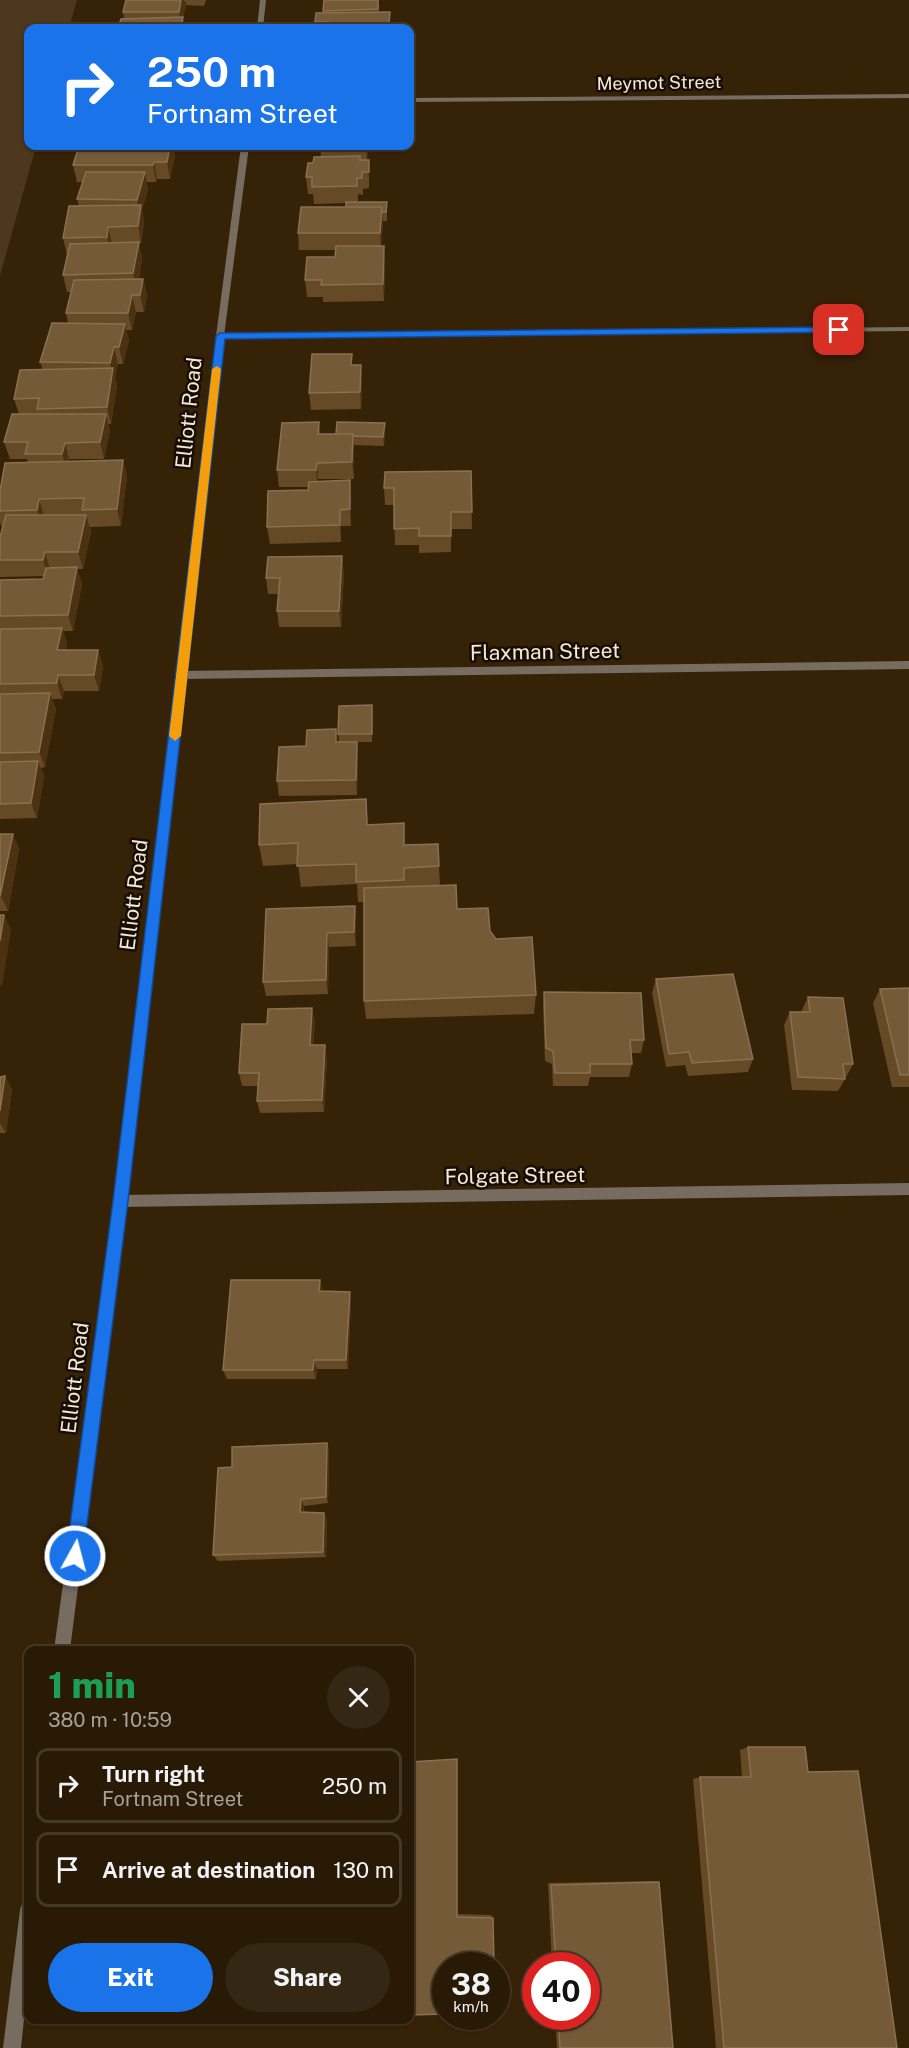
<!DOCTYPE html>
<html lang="en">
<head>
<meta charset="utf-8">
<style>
  :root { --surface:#281a05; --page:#342713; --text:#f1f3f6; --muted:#a5a19a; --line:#443827; --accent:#1a73e8 }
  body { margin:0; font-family:"Public Sans",sans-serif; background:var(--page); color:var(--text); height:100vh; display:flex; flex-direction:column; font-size:22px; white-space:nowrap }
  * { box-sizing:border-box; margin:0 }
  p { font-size:20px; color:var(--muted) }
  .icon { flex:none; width:33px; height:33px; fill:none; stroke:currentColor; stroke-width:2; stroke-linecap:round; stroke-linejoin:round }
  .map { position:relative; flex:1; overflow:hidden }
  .sheet { position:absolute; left:24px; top:1646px; width:390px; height:378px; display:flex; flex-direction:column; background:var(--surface); border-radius:12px; box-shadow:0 2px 4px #0004,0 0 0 2px var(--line) }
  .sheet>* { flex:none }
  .top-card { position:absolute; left:24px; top:24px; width:390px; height:126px; border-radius:12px; box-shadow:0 2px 4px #0004,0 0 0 2px var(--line); background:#1a73e8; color:#fff; overflow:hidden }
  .speed { position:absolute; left:432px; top:1952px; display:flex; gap:12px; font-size:30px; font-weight:700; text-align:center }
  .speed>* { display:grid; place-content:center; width:78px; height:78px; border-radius:50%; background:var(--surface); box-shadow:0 2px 4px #0004,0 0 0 2px var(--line); line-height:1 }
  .speed small { font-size:15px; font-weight:400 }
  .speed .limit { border:9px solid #d22; background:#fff; color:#111 }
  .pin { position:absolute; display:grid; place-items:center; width:51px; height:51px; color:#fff; margin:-26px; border-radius:12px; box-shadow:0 3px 9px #0006 }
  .me { position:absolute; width:66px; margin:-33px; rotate:7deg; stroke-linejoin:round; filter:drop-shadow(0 0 4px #0008) }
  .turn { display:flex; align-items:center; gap:21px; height:126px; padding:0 24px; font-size:27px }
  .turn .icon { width:78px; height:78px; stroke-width:2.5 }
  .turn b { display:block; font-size:42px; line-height:51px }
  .round { display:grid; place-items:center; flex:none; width:63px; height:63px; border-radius:32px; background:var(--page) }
  .summary { display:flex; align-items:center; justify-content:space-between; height:102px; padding:0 24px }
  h1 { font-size:36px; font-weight:800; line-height:45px; color:#1e9e55 }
  .primary-button { display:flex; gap:12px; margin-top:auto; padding:12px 24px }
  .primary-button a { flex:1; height:69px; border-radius:36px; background:var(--accent); color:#fff; font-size:24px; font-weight:800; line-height:69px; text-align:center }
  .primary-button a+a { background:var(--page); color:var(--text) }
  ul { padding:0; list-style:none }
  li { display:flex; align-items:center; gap:18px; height:75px; margin:0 12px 9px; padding:0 12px; border:3px solid var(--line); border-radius:12px }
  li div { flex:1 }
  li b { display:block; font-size:22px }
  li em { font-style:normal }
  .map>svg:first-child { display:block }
  .green { fill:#4d381e }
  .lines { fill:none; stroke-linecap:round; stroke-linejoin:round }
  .minor { fill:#766c60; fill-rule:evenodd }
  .tertiary { fill:#766c60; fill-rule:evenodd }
  .wall { fill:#664925 }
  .shaded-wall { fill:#4c3211 }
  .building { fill:#755a38; stroke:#897051; stroke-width:1.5 }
  .route { fill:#1a73e8; stroke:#114b97; stroke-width:1.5 }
  .slow { fill:#f59e0b }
  .labels { text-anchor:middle; stroke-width:5; stroke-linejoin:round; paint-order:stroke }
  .far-street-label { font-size:18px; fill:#f5e8d9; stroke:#160d04 }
  .street-label { font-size:21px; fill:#f5e8d9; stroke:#160d04 }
</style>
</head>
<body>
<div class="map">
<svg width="909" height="2048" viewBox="0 0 909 2048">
  <rect width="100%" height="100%" fill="#362207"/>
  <!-- green -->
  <path class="green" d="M0 0H77L69 28H28V146H36L0 276Z"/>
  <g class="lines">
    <!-- minor -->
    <path class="minor" d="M909 94V98L410 102V98Z
      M909 327V331L220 338 216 336 220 334Z
      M909 661V669L182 679 177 675 182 671Z
      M909 1183V1195L121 1207 116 1205 115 1201 116 1197 121 1195Z"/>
    <!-- tertiary -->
    <path class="tertiary" d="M260 0H266L263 28H257Z
      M241 146H249L224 336 127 1201 70 1650H54L115 1201 216 336Z
      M28 1902V1980L21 2048H3L20 1910 22 1904Z"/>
  </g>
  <!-- wall -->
  <path class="wall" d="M126 0H206L204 6 186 5V2H185L186 7 183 17 124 19 123 12Z
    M379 0V13L390 12V28H316L315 22 323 13V11Z
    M93 146H173L175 155 170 179H157L156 182H146L148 189 142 210 144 222 141 243H139L142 259 139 279H143L147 296 144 312H136L132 330H126L129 341 123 364H118L115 377 117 385 111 424H108L110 431 104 459H69V461L123 460 127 476 121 526 90 527 91 532 83 569H77L82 584 73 631H63L67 644 66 650H98L103 666 99 691H64L62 699H52L56 709 45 767 41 768 44 776 37 818 0 819V580L43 579 44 576 0 577V537L2 528 0 523V491L28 463 27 459H10L4 442 19 414 14 399 43 370 40 362 68 323 66 313 71 292H67L63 275 67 255 63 238 79 206 77 199 83 182H77L73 165 92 149Z
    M320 146H368L367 160 369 177V188L363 189V195L358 194V202H387V221H383L381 246 385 263 384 301 323 302V297H307L305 280 335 257V250H299L298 233 346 207V203L314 204 313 194H308L306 177 313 163 321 157Z
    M352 365 362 382 361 409 311 410 309 393Z
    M319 422 320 434H336L385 423V432L384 446 354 445V479H318V481L351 497V526H341V542L270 544 267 527 308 490V487H279L277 470Z
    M471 471 472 529H451V552L419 553V545H395L394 505H385L384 488Z
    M342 556 344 573 341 627H279L277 611 278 594H268L266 578Z
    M372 714V742H357L358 758 357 795 279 796 277 781 306 746 339 742 338 734Z
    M368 825 405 845 439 866 440 886 457 909 490 931 536 995 534 1014 366 1019 364 1001V902H358L357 884 301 887 298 864 263 866 259 845Z
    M0 834H13L19 849 8 911H0Z
    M355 906 356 921V946L329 947 328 994 266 996 263 982Z
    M656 979 753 1059 748 1072 688 1076 685 1065 666 1067 652 993Z
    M909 988V1087H892L873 1003 880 989Z
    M544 992 644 1040 641 1053H631L632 1064 629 1077H590L588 1086H553L552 1064 545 1061 543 1006Z
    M808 997 853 1064 846 1077H845V1079L838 1091 792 1090 784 1025 790 1012H802V1010Z
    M315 1021 313 1045 327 1058 324 1112 260 1113 257 1101 258 1086H242L239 1073Z
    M0 1077 12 1089 6 1133H0Z
    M323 1290V1291L351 1301 348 1369H317L316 1379H227L223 1370Z
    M327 1443 329 1450 328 1503 304 1506V1512L324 1513 327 1519 326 1557 218 1561 213 1555 232 1467Z
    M748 1747 808 1772 897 2048H716L693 1779 700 1777H742L740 1750Z
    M653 1881 659 1882 673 2048H557L555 2016H586V1965H552L548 1883Z
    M457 1914 491 1915 493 1918 446 1965Z"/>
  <!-- shaded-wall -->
  <path class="shaded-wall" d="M181 0H184L186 7 183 18V17L185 28H181L179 12Z
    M170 146H173L175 155 170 179 167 162Z
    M366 146H368L367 163Z
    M154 162 157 179 156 182 153 165Z
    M145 172 148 189 142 210 144 222 141 243 138 226 140 215 137 200Z
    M382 207 383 224 381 250 380 233Z
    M108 227 112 244 111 254 107 237Z
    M139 242 142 259 137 290 133 273Z
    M384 246 385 263 384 301 383 284Z
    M143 279 147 296 144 312 140 295Z
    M132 295 136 312 132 330 128 313Z
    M125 324 129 341 123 364 119 347Z
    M114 347 118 364 115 377 117 385 111 424 107 407 112 371 110 363Z
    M361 365 362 382 361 409 360 392Z
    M106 414 110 431 104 459 100 442Z
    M385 423V432L384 446 383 437Z
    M353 434 354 451V479L352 462Z
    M65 443 69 459 67 470 62 454Z
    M123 460 127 476 121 526 117 509Z
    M317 463 318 479V487L316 470Z
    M350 480 351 497V526L350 509Z
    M39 499 44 516 43 527 37 510Z
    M340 510 341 526V542L340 525Z
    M86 515 91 532 83 569 78 552Z
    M45 552 50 569 48 576 43 560Z
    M342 556 344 573 341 627 339 611Z
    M77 567 82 584 73 631 68 615Z
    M62 628 67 644 63 667 57 650Z
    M98 650 103 666 99 691 94 675Z
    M58 675 64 691 62 699 57 683Z
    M50 693 56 709 45 767 39 752Z
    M357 742 358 758 357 795 356 780Z
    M38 761 44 776 37 818 31 803Z
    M366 799 368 820 369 846 367 825Z
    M13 834 19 849 8 911 1 896Z
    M355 906 356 921V946L354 932Z
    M4 915 11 929 2 988 0 984V941Z
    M327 933 329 947 328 994 326 980Z
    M312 1008 315 1021 313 1058 310 1045Z
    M325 1045 327 1058 324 1112 322 1100Z
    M5 1076 12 1089 6 1133 0 1123V1111Z
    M320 1280 323 1290 322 1301 319 1291Z
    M350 1292 351 1301 348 1369 346 1360Z
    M314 1360 317 1369 316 1379 313 1370Z
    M327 1443 329 1450 328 1503 326 1497Z
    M301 1499 304 1506 303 1519 300 1512Z
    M324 1513 327 1519 326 1557 323 1552Z"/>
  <!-- building -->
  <path class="building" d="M126 0H181L179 12H123Z
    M324 0H378V9L323 11Z
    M390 12 389 24H373L372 28H327L328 22H315L316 13Z
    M183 17 181 28H118L121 19Z
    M93 146H170L167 162H154L153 165H73L78 149H92Z
    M360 156V160H369V172H362V178H357V186L312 187V177H306L308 163H313L314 157Z
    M86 172H145L137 200 77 199Z
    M346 202H387L386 212H382V207H346Z
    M141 205 138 226 108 227 107 237 63 238 69 206Z
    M301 207H382L380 233H298Z
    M139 242 133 273 63 275 70 244Z
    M336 246H384L383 284 321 285 322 280H305L307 257H335Z
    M143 279 140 295H132L128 313H66L74 280Z
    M52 323 125 324 119 347H114L110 363 40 362Z
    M312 354H352L351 365H361L360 392 309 393Z
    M113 368 107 407 37 409 39 398 14 399 20 370Z
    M12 414H106L100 442 65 443 62 454H25L28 442H4Z
    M319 422 318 434H353L352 462 317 463 316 470H277L282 423Z
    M337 422 385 423 383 437 353 436V434H336Z
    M123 460 117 509 82 510 84 498 39 499 37 510 0 511V491L5 463Z
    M471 471 472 512H451V536H419V528L394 529V488H384L385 472Z
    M350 480V509L340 510V525L267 527 268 491 308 490 309 482Z
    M6 515H86L78 552H45L43 560H0V537Z
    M342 556 339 611H277L280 578H266L268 557Z
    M77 567 68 615 0 616V580L43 579 46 568Z
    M62 628 57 650H98L94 675H58L57 683 0 684V634L1 629Z
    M50 693 39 752 0 753V694Z
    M372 705V734H338L339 706Z
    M336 729V742H357L356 780 277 781 279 747 306 746 307 730Z
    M38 761 31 803 0 804V762Z
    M366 799 367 825 404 823V845L438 844 439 866 404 868V880L356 882V864L297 866 298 843 259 845 260 804Z
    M0 834H13L0 896Z
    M456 885 457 909 488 908 490 931 496 939 532 937 536 995 364 1001V888Z
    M355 906 354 932 327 933 326 980 263 982 266 909Z
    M0 915H4L0 941Z
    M733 974 753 1059 692 1063 689 1052 669 1054 656 979Z
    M909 988V1075H900L880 989Z
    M544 992 641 993 644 1040H630L632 1064H590V1073H555L553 1051 546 1048Z
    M808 997 843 998 853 1064H843L845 1079 798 1077 790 1012H810Z
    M312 1008 310 1045H325L322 1100 257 1101 259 1073H239L242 1024H267L268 1009Z
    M5 1076 0 1111V1077Z
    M231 1280H320L319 1291 350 1292 346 1360H314L313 1370H223Z
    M327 1443 326 1497 301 1499 300 1512 324 1513 323 1552 213 1555 218 1468 232 1467V1447Z
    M748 1747H805L808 1772 858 1771 897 2048H724L700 1777H751Z
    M457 1759V1917L493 1918 494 1965H446V2014L410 2015V1762Z
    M659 1882 673 2048H560L558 2016H586V1965H556L551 1885Z"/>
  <!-- route -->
  <path class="route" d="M839 327 842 328V332L225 339 128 1201 83 1556 81 1561 75 1564 69 1561 66 1556 113 1201 216 336 220 333Z"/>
  <!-- slow -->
  <path class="slow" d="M217 366 221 369 181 736 175 741 169 736 212 369Z"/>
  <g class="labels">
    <!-- far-street labels -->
    <g class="far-street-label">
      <text transform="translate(659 83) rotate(-1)" y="6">Meymot Street</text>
    </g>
    <!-- street labels -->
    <g class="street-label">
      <text transform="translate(189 413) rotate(-84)" y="7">Elliott Road</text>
      <text transform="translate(545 652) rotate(-1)" y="7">Flaxman Street</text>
      <text transform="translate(134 895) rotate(-83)" y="7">Elliott Road</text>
      <text transform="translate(515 1176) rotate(-1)" y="7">Folgate Street</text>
      <text transform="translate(75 1378) rotate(-83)" y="7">Elliott Road</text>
    </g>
  </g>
</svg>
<div class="speed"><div>38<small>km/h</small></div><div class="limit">40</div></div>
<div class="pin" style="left:839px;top:330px;background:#d93025"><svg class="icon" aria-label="arrive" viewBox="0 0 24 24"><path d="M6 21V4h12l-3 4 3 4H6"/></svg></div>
<svg class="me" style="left:75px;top:1556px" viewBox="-20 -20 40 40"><circle r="17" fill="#1a73e8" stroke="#fff" stroke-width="3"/><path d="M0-11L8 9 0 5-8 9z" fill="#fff"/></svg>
<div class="top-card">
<div class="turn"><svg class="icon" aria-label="right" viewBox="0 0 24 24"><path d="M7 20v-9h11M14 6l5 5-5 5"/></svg><div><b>250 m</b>Fortnam Street</div></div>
</div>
<section class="sheet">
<div class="summary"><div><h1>1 min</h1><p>380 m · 10:59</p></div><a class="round"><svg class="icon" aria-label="close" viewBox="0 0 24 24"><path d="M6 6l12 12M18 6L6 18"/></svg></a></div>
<ul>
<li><svg class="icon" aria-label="right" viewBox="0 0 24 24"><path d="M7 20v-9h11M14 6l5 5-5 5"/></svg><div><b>Turn right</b><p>Fortnam Street</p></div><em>250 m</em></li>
<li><svg class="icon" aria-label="arrive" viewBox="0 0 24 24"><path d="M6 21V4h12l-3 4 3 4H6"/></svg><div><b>Arrive at destination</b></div><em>130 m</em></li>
</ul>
<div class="primary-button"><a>Exit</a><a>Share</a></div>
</section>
</div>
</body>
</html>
